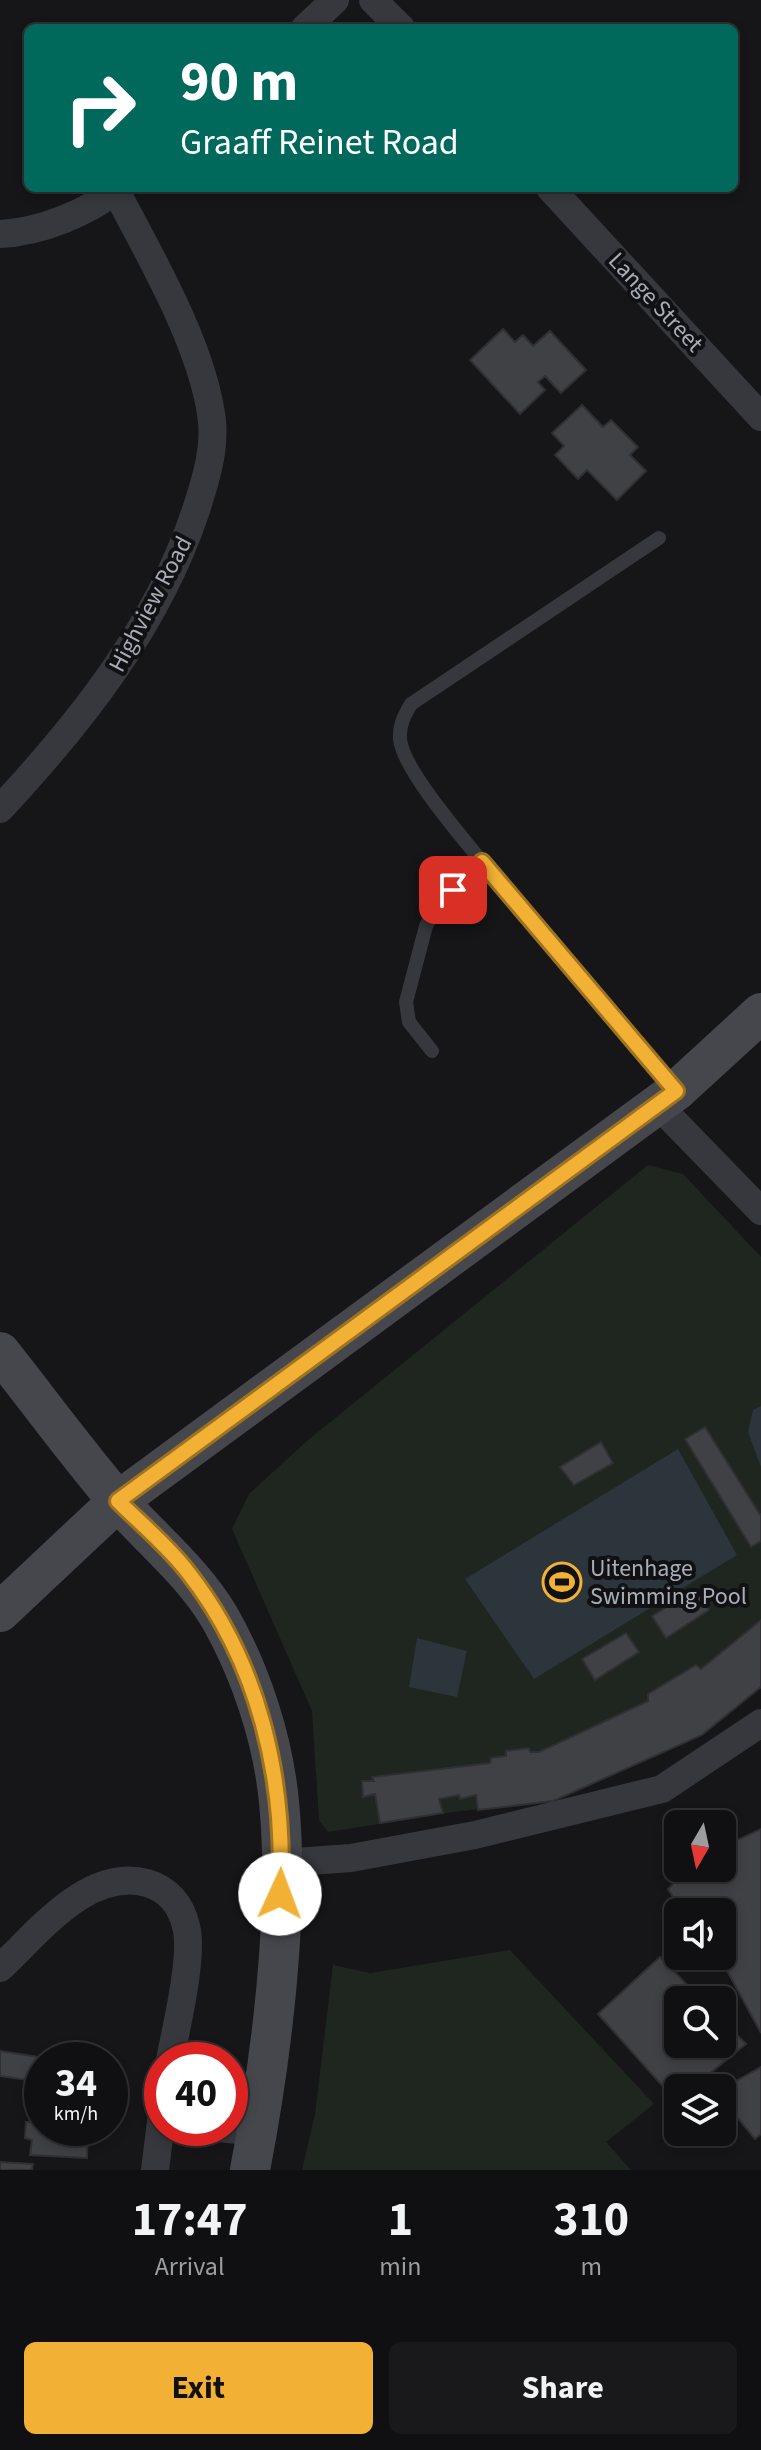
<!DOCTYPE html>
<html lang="en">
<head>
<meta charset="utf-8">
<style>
  :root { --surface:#101012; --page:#19191b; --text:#f1f3f6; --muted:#9c9d9f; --line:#303032; --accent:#f2b134 }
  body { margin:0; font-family:"Source Sans 3",sans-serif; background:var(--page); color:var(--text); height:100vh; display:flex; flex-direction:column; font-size:30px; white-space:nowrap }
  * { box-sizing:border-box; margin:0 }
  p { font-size:26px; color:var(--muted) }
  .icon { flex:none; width:44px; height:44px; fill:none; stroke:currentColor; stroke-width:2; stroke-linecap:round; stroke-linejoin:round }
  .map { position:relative; height:2170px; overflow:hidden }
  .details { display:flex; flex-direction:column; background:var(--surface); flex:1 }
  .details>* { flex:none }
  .top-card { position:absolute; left:24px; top:24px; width:714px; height:168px; border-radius:12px; box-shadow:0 4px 12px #0003,0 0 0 2px var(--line); background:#00695c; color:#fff; overflow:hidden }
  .needle { width:52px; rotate:189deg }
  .tools { position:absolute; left:664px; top:1810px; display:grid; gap:16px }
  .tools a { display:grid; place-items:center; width:72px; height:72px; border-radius:12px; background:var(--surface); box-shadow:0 4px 12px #0003,0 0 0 2px var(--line); font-size:40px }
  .speed { position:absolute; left:24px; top:2042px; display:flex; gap:16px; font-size:40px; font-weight:700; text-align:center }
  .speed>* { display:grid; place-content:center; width:104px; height:104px; border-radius:50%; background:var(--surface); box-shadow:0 4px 12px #0003,0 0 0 2px var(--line); line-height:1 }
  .speed small { font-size:20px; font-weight:400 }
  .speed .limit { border:12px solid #d22; background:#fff; color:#111 }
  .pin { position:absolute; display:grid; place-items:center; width:68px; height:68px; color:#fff; margin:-34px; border-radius:16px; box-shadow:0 4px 12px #0006 }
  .me { position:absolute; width:88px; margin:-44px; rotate:2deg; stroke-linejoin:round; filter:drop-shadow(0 0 6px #0008) }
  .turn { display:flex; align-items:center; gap:28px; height:168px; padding:0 24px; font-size:36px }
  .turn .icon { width:104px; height:104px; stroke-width:2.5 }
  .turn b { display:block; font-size:56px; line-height:68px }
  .eta { display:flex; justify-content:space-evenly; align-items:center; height:136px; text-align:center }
  .eta b { font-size:48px; font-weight:700; line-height:56px }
  .action { display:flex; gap:16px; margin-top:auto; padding:16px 24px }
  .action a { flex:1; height:92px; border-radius:12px; background:var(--accent); color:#111; font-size:32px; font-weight:700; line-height:92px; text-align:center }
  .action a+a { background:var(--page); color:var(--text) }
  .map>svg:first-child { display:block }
  .green { fill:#1e261f }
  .water { fill:#2c353c }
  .building { fill:#404145; stroke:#303034; stroke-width:2 }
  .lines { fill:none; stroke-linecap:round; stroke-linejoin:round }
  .lane { stroke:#37383d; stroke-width:14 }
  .street { stroke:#37383d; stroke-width:28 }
  .secondary { stroke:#45474d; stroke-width:40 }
  .route-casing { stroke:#9d7322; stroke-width:20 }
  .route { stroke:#f2b134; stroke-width:14 }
  .labels { text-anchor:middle; stroke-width:8; stroke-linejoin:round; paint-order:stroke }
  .street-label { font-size:24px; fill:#a8adb8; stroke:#111113 }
  .poi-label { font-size:24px; fill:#a8adb8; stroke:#111113; text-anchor:start }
</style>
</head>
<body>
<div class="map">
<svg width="761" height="2170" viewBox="0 0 761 2170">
  <rect width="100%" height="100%" fill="#161618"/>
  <!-- green -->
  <path class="green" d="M648 1165 683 1174 761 1257V1687L702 1735 553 1801 453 1812 328 1832 319 1820 312 1711 232 1529 249 1494 308 1440Z
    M510 1950 654 2104 606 2142 631 2170H302L315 2114 333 1965 370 1973Z"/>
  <!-- water -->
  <path class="water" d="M761 1406V1467L748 1432 753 1410Z
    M678 1449 737 1555 534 1679 465 1579Z
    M417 1638 467 1651 457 1697 409 1687Z"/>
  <!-- building -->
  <path class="building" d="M503 329 515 342 523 335 533 346 550 331 586 370 561 393 545 376 538 382 545 390 520 414 470 360Z
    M582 405 603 427 611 420 638 447 630 455 646 471 617 500 587 470 578 479 555 455 564 446 552 433Z
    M705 1427 761 1516V1541L751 1547 685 1439Z
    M601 1442 613 1463 574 1485 560 1467Z
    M696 1589 709 1610 666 1638 652 1616Z
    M761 1620V1687L702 1735 553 1801 478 1810 476 1795 460 1799 459 1795 439 1799 443 1813 380 1823 375 1794 363 1797 362 1781H374L372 1777 490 1763 491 1758 506 1756V1751L529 1748 530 1752H539L648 1701V1694L696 1665 701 1669Z
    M626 1633 639 1652 595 1680 582 1659Z
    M761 1829V2033L719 1956H722V1912H683L668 1889 688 1868H722V1847Z
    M660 1957 702 2000H678V2044H722V2020L746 2044 692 2088H678L676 2101 598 2014Z
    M0 2051 58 2060H42V2128H88L87 2158 30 2155 32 2140 25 2138 26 2122H32L35 2081 0 2076Z
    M761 2067V2134L755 2139 722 2099V2089Z
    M0 2162 33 2164 32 2170H0Z"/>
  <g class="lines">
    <!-- lane -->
    <path class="lane" d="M482 862C462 837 402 768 400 739 399 725 404 716 411 704L659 538
      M432 1051 409 1022 406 1002 426 926 440 899 482 862 673 1088"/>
    <!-- street -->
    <path class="street" d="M373 0 401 28
      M305 28 335 0
      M550 188 761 417
      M0 234C41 232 87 213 119 188
      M0 809C81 722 158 625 196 510 205 482 215 451 212 421 204 348 150 256 116 191
      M657 1104 761 1211
      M281 1863 351 1858 475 1835 662 1789 761 1723
      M0 1968C38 1933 88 1867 147 1883 168 1889 181 1905 186 1926 194 1955 176 2028 170 2060
      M219 2128 257 2132
      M155 2170 162 2114"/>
    <!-- secondary -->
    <path class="secondary" d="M0 1352C39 1401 76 1452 117 1500 152 1540 192 1571 220 1618 251 1673 273 1739 279 1802 290 1912 271 2061 250 2170
      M0 1612 118 1501 676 1091 761 1013"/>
  </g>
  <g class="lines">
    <!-- route casing -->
    <g class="route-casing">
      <path id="route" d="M280 1894C286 1779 259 1662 187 1571 167 1545 141 1524 118 1501L676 1091 482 862 453 890"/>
    </g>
    <!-- route -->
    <use href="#route" class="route"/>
  </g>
  <!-- icons -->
  <defs>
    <g id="stadium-ring" transform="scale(2)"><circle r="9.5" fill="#111113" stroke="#f2b134" stroke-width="1.5"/><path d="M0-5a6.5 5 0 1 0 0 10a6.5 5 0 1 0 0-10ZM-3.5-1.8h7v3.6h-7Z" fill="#f2b134"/></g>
  </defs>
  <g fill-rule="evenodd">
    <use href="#stadium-ring" x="562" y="1582"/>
  </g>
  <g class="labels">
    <!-- street labels -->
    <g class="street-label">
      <text transform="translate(656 302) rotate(47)" y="8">Lange Street</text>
      <text transform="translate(150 604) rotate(-62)" y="8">Highview Road</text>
    </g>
    <!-- poi labels -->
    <g class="poi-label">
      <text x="590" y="1576">Uitenhage<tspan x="590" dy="28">Swimming Pool</tspan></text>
    </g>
  </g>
</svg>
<div class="tools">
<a><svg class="needle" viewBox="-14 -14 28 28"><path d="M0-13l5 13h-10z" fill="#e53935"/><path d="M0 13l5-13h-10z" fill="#9c9d9f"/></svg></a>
<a><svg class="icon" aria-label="sound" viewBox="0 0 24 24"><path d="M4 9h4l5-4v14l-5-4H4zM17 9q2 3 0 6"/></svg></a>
<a><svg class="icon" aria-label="search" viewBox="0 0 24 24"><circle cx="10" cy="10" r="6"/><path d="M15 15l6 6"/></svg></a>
<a><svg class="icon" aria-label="layers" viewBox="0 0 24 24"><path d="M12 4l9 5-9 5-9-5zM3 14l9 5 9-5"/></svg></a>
</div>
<div class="speed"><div>34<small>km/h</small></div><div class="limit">40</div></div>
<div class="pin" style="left:453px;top:890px;background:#d93025"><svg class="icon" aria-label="arrive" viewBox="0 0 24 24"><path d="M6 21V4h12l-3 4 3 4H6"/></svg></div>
<svg class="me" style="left:280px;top:1894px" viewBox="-20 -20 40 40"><circle r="19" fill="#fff"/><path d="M0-13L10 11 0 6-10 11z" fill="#f2b134"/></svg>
<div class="top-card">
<div class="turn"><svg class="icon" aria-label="right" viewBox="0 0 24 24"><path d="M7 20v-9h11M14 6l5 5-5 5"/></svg><div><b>90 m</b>Graaff Reinet Road</div></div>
</div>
</div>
<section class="details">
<div class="eta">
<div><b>17:47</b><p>Arrival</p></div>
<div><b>1</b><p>min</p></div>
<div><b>310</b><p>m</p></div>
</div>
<div class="action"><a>Exit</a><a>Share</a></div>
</section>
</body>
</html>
